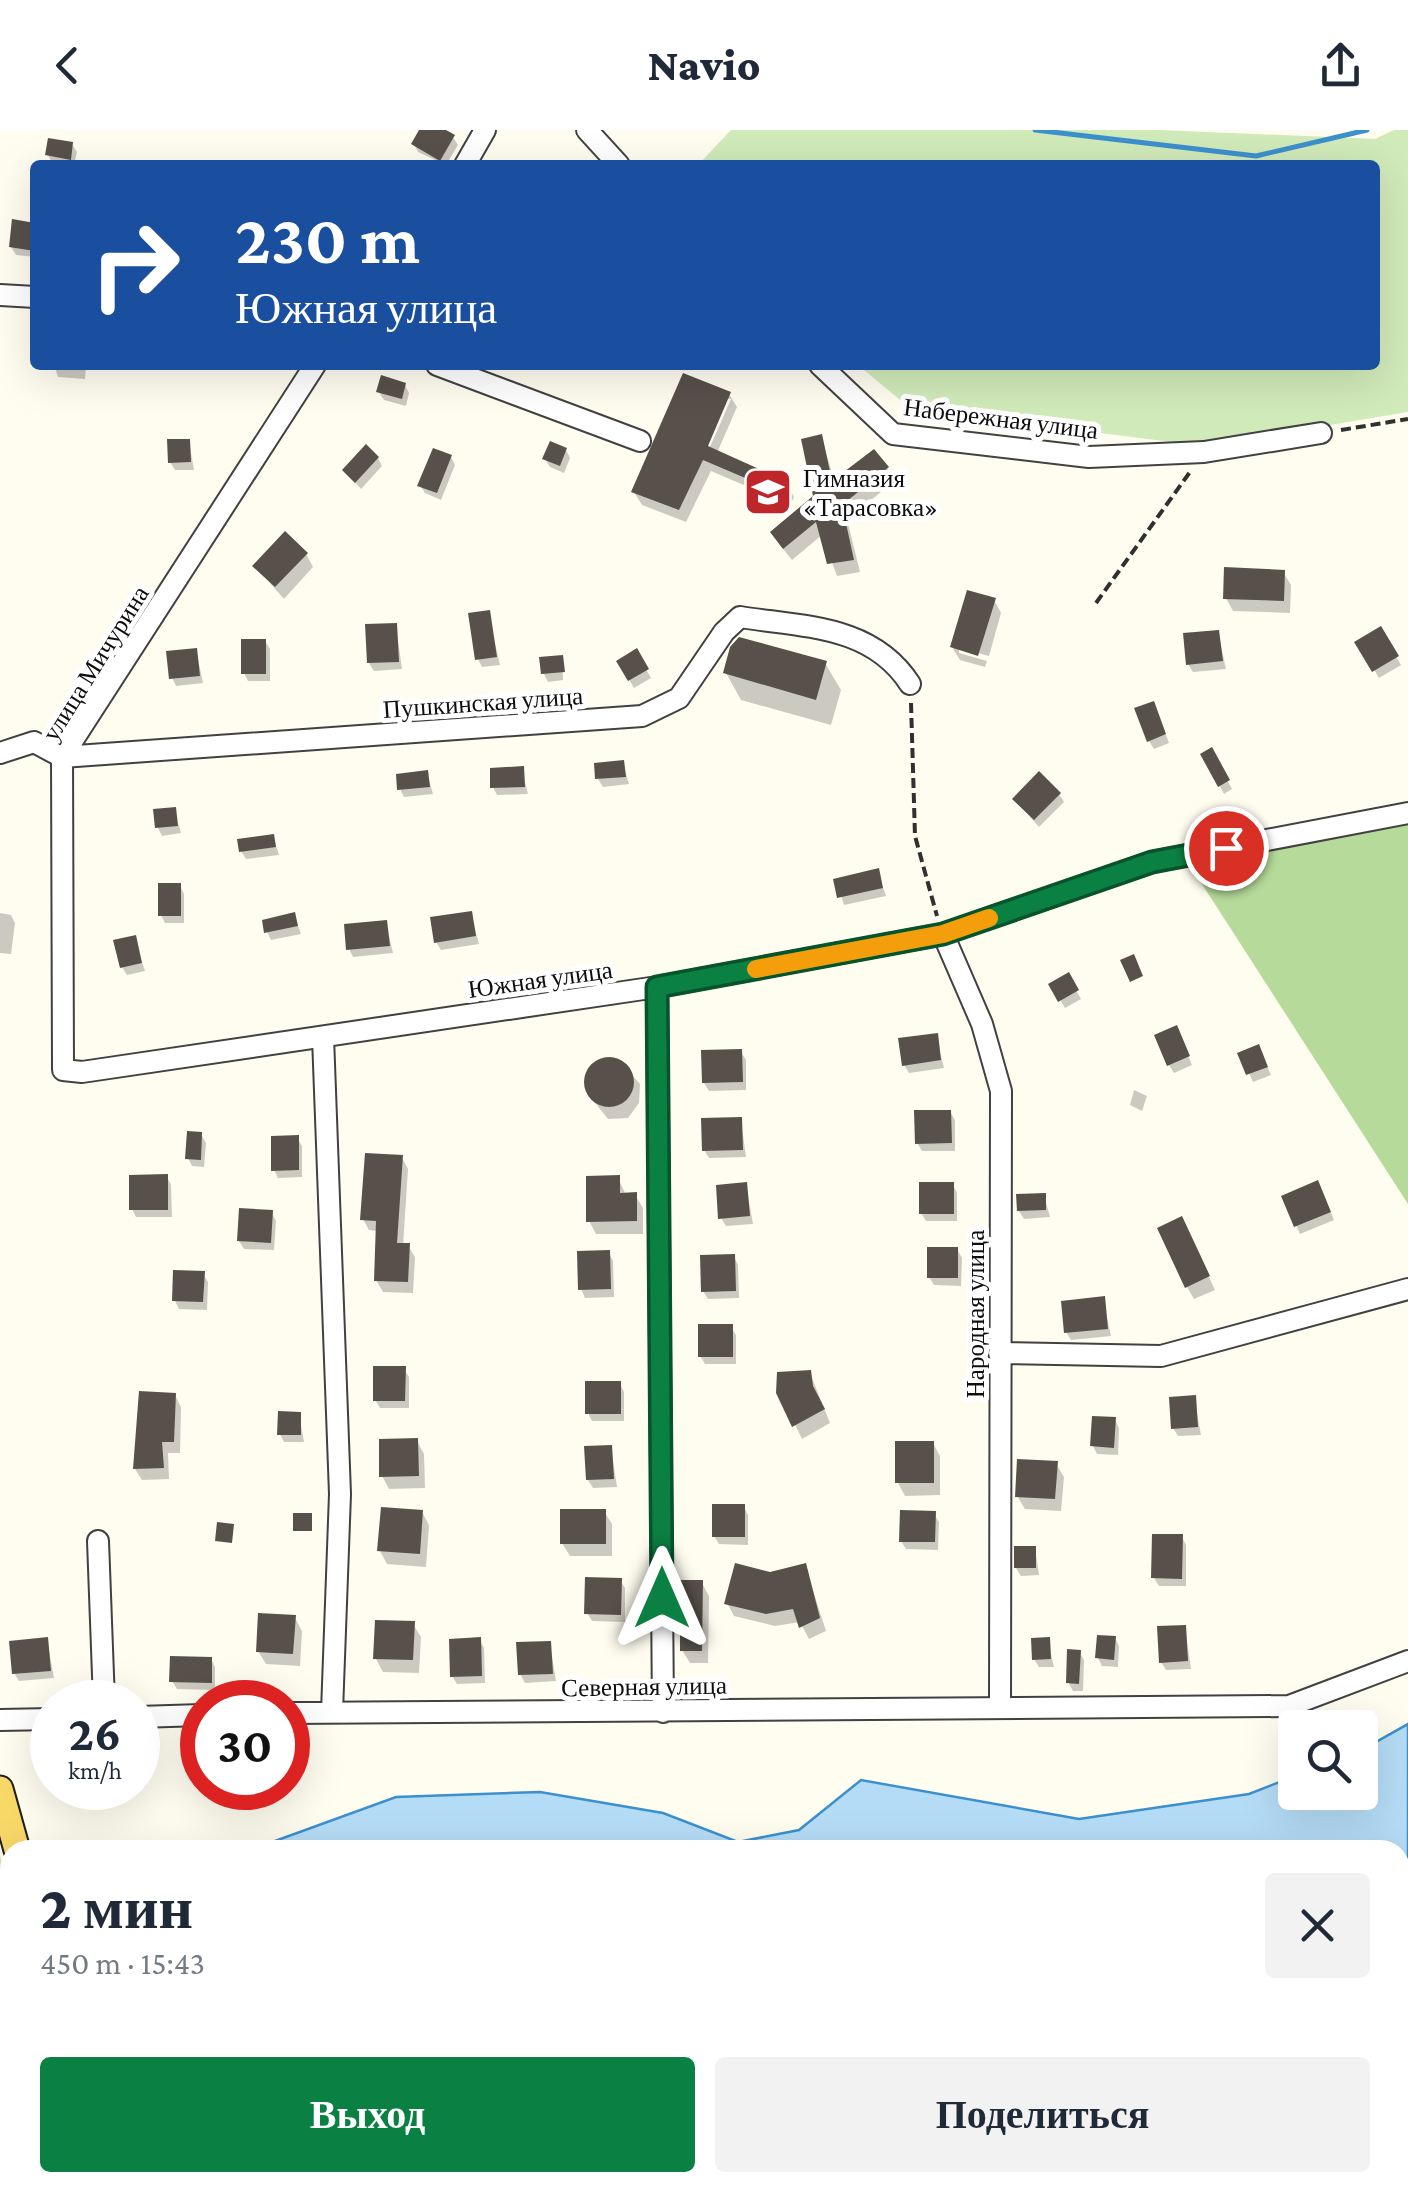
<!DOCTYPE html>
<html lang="ru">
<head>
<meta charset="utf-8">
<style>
  :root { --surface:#fff; --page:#f2f2f3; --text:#1f2937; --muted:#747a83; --accent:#0b8043 }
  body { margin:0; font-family:"Crimson Pro",serif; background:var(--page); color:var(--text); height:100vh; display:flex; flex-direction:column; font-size:38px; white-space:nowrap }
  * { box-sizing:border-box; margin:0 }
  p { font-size:32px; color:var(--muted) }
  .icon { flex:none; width:55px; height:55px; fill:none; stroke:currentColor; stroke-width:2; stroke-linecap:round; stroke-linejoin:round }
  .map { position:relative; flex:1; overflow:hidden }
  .side { position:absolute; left:0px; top:1710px; width:1410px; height:352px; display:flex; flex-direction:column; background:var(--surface); border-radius:30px 30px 0 0; box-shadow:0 10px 40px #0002 }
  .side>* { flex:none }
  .hud { position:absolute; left:30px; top:30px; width:1350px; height:210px; border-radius:10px; box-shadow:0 10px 40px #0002; background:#1a4fa0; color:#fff; overflow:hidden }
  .buttons { position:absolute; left:1278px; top:1580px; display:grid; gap:20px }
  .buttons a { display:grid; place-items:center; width:100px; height:100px; border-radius:10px; background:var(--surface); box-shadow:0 10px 40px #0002; font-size:50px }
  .speed { position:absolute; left:30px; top:1550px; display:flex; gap:20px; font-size:50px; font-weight:700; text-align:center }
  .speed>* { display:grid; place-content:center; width:130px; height:130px; border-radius:50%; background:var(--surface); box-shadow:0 10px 40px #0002; line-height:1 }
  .speed small { font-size:25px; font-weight:400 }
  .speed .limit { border:15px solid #d22; background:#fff; color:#111 }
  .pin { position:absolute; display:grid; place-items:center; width:85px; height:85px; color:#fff; margin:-42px; border:5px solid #fff; border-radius:50%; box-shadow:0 2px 10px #0007 }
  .me { position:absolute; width:110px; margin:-55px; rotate:0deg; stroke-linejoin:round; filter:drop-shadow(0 0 8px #0008) }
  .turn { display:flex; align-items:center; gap:35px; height:210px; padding:0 40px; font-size:45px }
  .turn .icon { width:130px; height:130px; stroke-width:2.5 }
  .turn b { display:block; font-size:70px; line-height:85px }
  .round { display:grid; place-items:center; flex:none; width:105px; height:105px; border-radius:10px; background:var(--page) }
  .headline { display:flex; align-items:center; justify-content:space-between; height:170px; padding:0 40px }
  h1 { font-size:60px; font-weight:800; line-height:75px }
  .primary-button { display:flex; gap:20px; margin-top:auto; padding:20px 40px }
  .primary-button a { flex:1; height:115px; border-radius:10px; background:var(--accent); color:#fff; font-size:40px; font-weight:800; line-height:115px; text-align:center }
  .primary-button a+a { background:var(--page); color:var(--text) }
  header { display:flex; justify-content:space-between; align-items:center; height:130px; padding:0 40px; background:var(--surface); font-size:45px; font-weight:800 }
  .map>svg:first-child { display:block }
  .green { fill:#d1eab9 }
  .forest { fill:#b5da99 }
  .water { fill:#b5dcf6; stroke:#3c90cd; stroke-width:2.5 }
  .shadow { fill:#0003; fill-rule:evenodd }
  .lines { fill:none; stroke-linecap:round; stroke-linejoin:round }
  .stream { stroke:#3c90cd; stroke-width:5 }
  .building { fill:#57504b }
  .minor-casing { stroke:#414141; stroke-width:24 }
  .major-casing { stroke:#1f1f1f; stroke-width:29 }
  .path { stroke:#303030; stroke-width:4; stroke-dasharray:10 5; stroke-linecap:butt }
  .minor { stroke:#fff; stroke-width:20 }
  .major { stroke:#f8d867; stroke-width:25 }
  .route-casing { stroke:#07532c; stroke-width:25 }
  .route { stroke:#0b8043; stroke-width:18 }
  .slow { stroke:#f59e0b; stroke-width:18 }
  .labels { text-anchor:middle; stroke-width:10; stroke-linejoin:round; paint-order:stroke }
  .street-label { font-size:25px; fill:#0e0e0e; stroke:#fff }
  .poi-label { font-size:25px; fill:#0e0e0e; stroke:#fff; text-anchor:start }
</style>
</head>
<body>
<header><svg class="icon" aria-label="back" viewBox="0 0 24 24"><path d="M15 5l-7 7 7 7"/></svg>Navio<svg class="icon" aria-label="share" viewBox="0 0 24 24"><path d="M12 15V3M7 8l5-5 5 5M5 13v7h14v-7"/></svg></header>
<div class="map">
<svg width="1408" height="2061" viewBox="0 0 1408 2061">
  <rect width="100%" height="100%" fill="#fffcf0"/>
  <!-- green -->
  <path class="green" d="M731 0H1160L1375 9 1394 0H1408V282L1203 316 911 279 858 235H1375V35H698Z
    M0 1726 10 1764V2052L87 2053 89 2061H0Z"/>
  <!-- forest -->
  <path class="forest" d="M1408 677V1074L1191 737Z"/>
  <!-- water -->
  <path class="water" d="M1408 1594V1779L1400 1781V1720H250L396 1667 540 1662 663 1683 738 1712 799 1700 861 1650 1079 1689 1249 1664 1295 1646V1662H1360V1621Z"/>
  <!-- shadow -->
  <path class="shadow" d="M422 0H445L453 7 458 15 446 35 418 22 414 14Z
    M72 14 77 22 74 35 52 33 48 25Z
    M35 95V127L16 125 11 117Z
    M54 235H86L85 249 58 247Z
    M405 255 409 263 406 276 384 270 379 262Z
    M729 264 737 277 717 323 787 354 794 367 790 375 711 341 686 392 642 375 634 362ZM725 269H731L705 328 701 326Z
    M821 307 835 352 887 338 895 351 847 389 860 442 837 446 822 405 792 430 780 415 815 367Z
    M189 311 194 340H175L170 332Z
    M566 320 570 328 564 343 550 337 545 329Z
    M451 327 455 335 441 370 425 363 420 355Z
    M378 328 382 336 361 359 345 341Z
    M306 424 313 437 284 469 255 436Z
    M1283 442 1291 455 1290 483 1233 481 1226 468Z
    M994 470 1001 483 989 526 959 518V523L987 531 985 537 960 530 952 517Z
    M488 483 500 535 482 537 478 529Z
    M396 495 402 539 374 541 369 533Z
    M1380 499 1401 535 1379 548 1358 512Z
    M1218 502 1226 539 1193 542 1188 534Z
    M265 511 270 519V551H248L244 543Z
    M196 520 203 553 176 556 172 548Z
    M636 522 651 548 634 558 619 532Z
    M562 527 563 550 548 552 544 544Z
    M825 533 841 560 831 595 741 570 726 543Z
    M1157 582 1169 613 1154 619 1149 611Z
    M1211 620 1232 659 1224 664 1203 625Z
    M623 633 629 654 603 657 598 649Z
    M522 639 528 664 497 665 493 657Z
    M427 643 433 664 404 667 400 659Z
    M1059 664 1064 672 1039 697 1015 670Z
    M174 679 181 703 162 706 158 698Z
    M273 706 279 725 246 729 241 721Z
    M877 741 886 766 844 775 836 750Z
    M180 756 184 764V793H165L161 785Z
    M0 783 11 785 15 793 11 824 0 823Z
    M471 784 479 814 441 820 436 812Z
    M294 785 301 804 271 810 267 802Z
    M386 793 393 823 353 827 349 819Z
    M134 808 145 841 127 845 122 837Z
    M1068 846 1081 869 1065 878 1052 855Z
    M936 906 944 938 909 943 904 935Z
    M1180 906 1192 935 1174 943 1169 935Z
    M741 922 746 930V960L709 961 704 953Z
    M1241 924 1262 925 1271 945 1253 952Z
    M617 928 640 954 639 973 628 988 608 989 588 964 586 943 598 932Z
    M1134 960 1147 966 1142 981 1130 975Z
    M950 982 955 990V1021H922L917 1013Z
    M741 990 746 1027 709 1028 704 1020Z
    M201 1004 206 1013 204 1037 192 1036 188 1028Z
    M297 1008 302 1016V1047L278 1048 274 1040Z
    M402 1028 408 1039 403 1116H408L415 1127 413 1163 383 1162 376 1150 378 1101 369 1100 363 1089Z
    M167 1047 171 1055 172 1087H136L132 1079Z
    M618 1048 626 1065H635L643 1078V1104H596L589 1091Z
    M746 1055 753 1094 726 1096 721 1088Z
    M953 1055 957 1063V1091H926L921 1083Z
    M1322 1061 1334 1090 1300 1104 1284 1067Z
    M1044 1065 1050 1087 1024 1089 1019 1081Z
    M272 1083 276 1091 274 1120 244 1119 239 1111Z
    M1188 1102 1215 1160 1194 1169 1187 1157Z
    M957 1119 962 1128 961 1156 934 1155 929 1147Z
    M609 1123 613 1131 614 1167 585 1168 581 1159Z
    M734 1127 738 1135 739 1168 708 1169 703 1161Z
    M203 1144 208 1152 207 1180 179 1179 175 1171Z
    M1103 1169 1111 1206 1071 1210 1066 1202Z
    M731 1197 736 1205V1234H705L700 1226Z
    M404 1239 409 1247V1278H380L375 1270Z
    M810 1243 830 1293 802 1309 779 1262Z
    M620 1254 624 1262V1291H592L588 1283Z
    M175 1265 181 1277 180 1323H168L169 1349 142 1350 135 1339Z
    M1194 1268 1201 1305 1178 1306 1173 1298Z
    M299 1284 304 1312H284L280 1304Z
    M1115 1290 1119 1298 1118 1325 1097 1324 1093 1316Z
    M417 1311 424 1324 425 1358 389 1359 382 1346Z
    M933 1313 940 1326V1365L905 1366 898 1353Z
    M611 1317 617 1357 593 1358 588 1350Z
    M1056 1334 1064 1347 1061 1381 1025 1379 1017 1366Z
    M744 1377 748 1385V1415L719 1414 714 1406Z
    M604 1381 612 1394V1426H570L562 1413Z
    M422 1382 429 1395 426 1437 387 1434 380 1421Z
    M934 1384 939 1392 938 1420 906 1419 901 1411Z
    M1182 1407 1186 1415V1456H1159L1154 1448Z
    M1035 1418 1039 1445 1021 1446 1016 1438Z
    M805 1436 826 1501 809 1509 800 1492 775 1496 734 1486 727 1473 770 1444Z
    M620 1450 625 1458V1492L592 1491 587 1483Z
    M702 1453 709 1466 708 1533H690L682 1520Z
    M295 1488 302 1501 300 1536 266 1534 258 1521Z
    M413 1494 421 1507 419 1543 383 1542 376 1529Z
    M1185 1497 1191 1539 1166 1540 1161 1532Z
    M1115 1508 1119 1516 1118 1537 1102 1536 1098 1528Z
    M47 1510 54 1548 19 1551 14 1543Z
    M479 1510 484 1518 485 1553 457 1554 452 1546Z
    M1048 1510 1054 1537H1039L1034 1529Z
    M550 1513 556 1551 525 1553 520 1544Z
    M1079 1522 1084 1530 1083 1561H1073L1068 1552Z
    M211 1529 215 1537V1560L177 1559 172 1551Z
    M646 2052 650 2061H621L620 2055Z
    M894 2052 879 2061H867L862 2052Z
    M1008 2052H1054L1058 2061H991Z"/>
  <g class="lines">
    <!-- stream -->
    <path class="stream" d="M1035 0 1256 26 1367 0"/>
  </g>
  <!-- building -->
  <path class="building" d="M419 0H446L455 5 440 31 411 14Z
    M48 8 73 12 71 30 45 25Z
    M12 89 35 93V121L9 117Z
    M683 243 731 262 708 316 788 352 783 364 703 330 679 380 631 362Z
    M381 245 406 253 402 269 376 262Z
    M822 304 832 351 874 319 889 337 842 375 854 430 827 434 816 392 783 419 770 402 813 366 801 309Z
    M167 309H190L191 332 168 333Z
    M550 311 567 318 560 336 542 329Z
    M366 314 379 327 355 353 342 340Z
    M433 318 452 325 437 363 417 356Z
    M285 401 308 423 275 457 252 436Z
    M1224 437 1285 440 1284 471 1223 469Z
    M967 460 996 468 978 526 950 517Z
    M490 480 497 527 475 530 468 483Z
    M397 493 399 532 367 533 365 494Z
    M1381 496 1399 526 1372 542 1354 512Z
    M1219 500 1223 531 1186 535 1183 503Z
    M739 507 827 531 816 570 723 543 730 517Z
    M241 509H266V544H241Z
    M197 518 200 546 169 549 166 521Z
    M637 518 649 539 628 551 616 531Z
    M563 525 565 542 541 544 539 527Z
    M1154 571 1166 604 1147 612 1134 578Z
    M1212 617 1230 650 1218 657 1200 624Z
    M624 630 626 647 595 649 594 633Z
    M524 636 525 657 490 658V638Z
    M428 640 430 657 397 660 396 644Z
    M1039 641 1061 663 1034 690 1012 669Z
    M176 677 178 696 155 698 153 679Z
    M274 704 276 717 239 722 237 709Z
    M879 738 883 758 837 768 833 749Z
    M158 753H181V786H158Z
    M472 781 476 806 434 813 430 787Z
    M295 782 298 796 264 803 262 790Z
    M387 790 390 816 346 820 344 794Z
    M136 805 142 833 120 838 113 810Z
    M1134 824 1143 846 1130 852 1120 830Z
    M1069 842 1079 860 1058 872 1048 854Z
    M1177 895 1190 926 1167 936 1154 905Z
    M938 903 941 930 902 936 898 908Z
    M1259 914 1268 937 1246 945 1237 923Z
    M742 919 743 952 702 953 701 920Z
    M584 952a25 25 0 1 1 50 0a25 25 0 1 1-50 0Z
    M914 980H951L952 1013 915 1014Z
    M742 987 743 1020 702 1021 701 988Z
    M187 1001 202 1002 201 1030 185 1029Z
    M299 1005V1040L271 1041V1006Z
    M365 1023 403 1025 397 1113H410L408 1152 374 1151 376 1091 360 1090Z
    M168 1044V1080H129V1045Z
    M620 1045V1063L637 1062V1091L586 1092V1046Z
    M1318 1050 1331 1082 1294 1097 1281 1066Z
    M747 1052 750 1086 718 1089 716 1055Z
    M919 1052H954V1084H919Z
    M1046 1063V1080L1017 1081 1016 1064Z
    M239 1078 273 1080 271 1113 237 1111Z
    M1182 1086 1210 1146 1185 1158 1157 1098Z
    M927 1117H958V1148H927Z
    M610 1120 611 1159 578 1160 577 1121Z
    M735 1124 736 1161 701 1162 700 1125Z
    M173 1140 205 1141 203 1172 172 1171Z
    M1105 1166 1108 1199 1064 1203 1061 1171Z
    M698 1194H733V1227H698Z
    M373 1236H406L405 1271H373Z
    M811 1240 813 1256 825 1279 792 1297 776 1263 777 1242Z
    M585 1251H621V1284H585Z
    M139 1261 176 1263 174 1312H162L164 1338 133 1339Z
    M1196 1265 1198 1297 1171 1299 1169 1267Z
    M278 1281 301 1282V1305H277Z
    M1092 1286 1116 1287 1114 1318 1090 1316Z
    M418 1308 419 1346 379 1347V1309Z
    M895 1311H934V1353H895Z
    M612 1315 614 1349 586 1350 584 1316Z
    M1017 1329 1058 1331 1055 1369 1015 1367Z
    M712 1374H745V1407H712Z
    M381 1377 423 1380 420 1424 377 1421Z
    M560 1379H606V1414H560Z
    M900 1380 936 1381 935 1412H899Z
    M293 1383H312V1401H293Z
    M217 1392 234 1394 232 1413 215 1411Z
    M1152 1404H1183L1182 1449 1151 1448Z
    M1014 1416H1036V1438H1014Z
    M735 1433 770 1442 806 1433 820 1488 799 1498 793 1479 766 1484 724 1474Z
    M585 1447 622 1448 621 1485 584 1484Z
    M680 1450H703L702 1521H680Z
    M258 1483 296 1485 293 1524 256 1522Z
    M375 1490 415 1491 413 1530 373 1529Z
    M1186 1495 1188 1531 1159 1533 1157 1496Z
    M1097 1505 1116 1506 1114 1530 1095 1528Z
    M48 1507 51 1541 12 1544 9 1511Z
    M481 1507 482 1546 450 1547 449 1509Z
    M1050 1507 1051 1529 1032 1530 1031 1508Z
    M551 1511 553 1544 518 1545 516 1512Z
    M1067 1519 1081 1520 1079 1554 1066 1553Z
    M170 1526 212 1527V1553L169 1552Z"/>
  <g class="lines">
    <!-- minor casing -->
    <g class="minor-casing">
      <path id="minor" d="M587 0 619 35
        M465 35 485 0
        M0 165 35 167
        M315 235 62 627 63 940 82 942 657 857 943 804 1152 732 1408 683
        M437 235 640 311
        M820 235 893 304 1089 327 1204 322 1321 303
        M0 623 34 612 62 627 642 586 679 568 724 502 740 487C804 497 872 495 910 554
        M943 804 982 894 1001 961 1000 1575
        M657 857 663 1582
        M323 907 340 1364 332 1582
        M999 1223 1161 1226 1408 1159
        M98 1411 104 1572
        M288 1583 1289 1576 1408 1531
        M138 1587 202 1585
        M0 1590 52 1589
        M1400 1952 1408 1950
        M752 2052 757 2061
        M1091 2061 1107 2052"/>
    </g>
    <!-- major casing -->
    <g class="major-casing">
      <path id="major" d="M0 1659 17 1720
        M107 2052 109 2061"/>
    </g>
    <!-- path -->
    <path class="path" d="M1341 300 1408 289
      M1096 473 1190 342
      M911 573 915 706 937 786"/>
    <!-- minor -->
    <use href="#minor" class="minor"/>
    <!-- major -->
    <use href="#major" class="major"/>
  </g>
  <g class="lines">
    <!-- route casing -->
    <g class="route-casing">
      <path id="route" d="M662 1468 657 857 943 804 1152 732 1226 718"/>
    </g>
    <!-- route -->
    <use href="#route" class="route"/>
    <!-- slow -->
    <path class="slow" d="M756 839 943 804 989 788"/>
  </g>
  <!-- icons -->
  <defs>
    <g id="school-square" transform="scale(2.5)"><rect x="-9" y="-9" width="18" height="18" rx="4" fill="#bf262a" stroke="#fff"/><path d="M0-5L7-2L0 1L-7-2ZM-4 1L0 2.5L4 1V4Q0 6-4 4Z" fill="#fff"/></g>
  </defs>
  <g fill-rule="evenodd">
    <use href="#school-square" x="768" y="362"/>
  </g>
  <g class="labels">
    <!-- street labels -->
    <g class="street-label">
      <text transform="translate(1001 288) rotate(7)" y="9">Набережная улица</text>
      <text transform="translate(95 533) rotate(-58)" y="9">улица Мичурина</text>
      <text transform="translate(483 572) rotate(-4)" y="9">Пушкинская улица</text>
      <text transform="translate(540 849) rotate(-8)" y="9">Южная улица</text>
      <text transform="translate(975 1184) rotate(-90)" y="9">Народная улица</text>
      <text transform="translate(644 1556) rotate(-1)" y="9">Северная улица</text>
    </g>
    <!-- poi labels -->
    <g class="poi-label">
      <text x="803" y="357">Гимназия<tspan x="803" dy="29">«Тарасовка»</tspan></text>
    </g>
  </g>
</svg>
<div class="buttons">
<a><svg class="icon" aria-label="search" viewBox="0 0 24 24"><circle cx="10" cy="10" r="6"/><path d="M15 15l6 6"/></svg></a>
</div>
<div class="speed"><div>26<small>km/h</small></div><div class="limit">30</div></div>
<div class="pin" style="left:1226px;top:718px;background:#d93025"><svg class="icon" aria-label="arrive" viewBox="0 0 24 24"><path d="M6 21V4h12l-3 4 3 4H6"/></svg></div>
<svg class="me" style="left:662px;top:1468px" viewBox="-20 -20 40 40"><path d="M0-17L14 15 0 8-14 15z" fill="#0b8043" stroke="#fff" stroke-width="4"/></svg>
<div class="hud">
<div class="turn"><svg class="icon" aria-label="right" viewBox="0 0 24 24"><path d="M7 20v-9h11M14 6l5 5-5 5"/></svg><div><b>230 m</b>Южная улица</div></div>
</div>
<section class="side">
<div class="headline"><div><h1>2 мин</h1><p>450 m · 15:43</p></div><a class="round"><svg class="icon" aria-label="close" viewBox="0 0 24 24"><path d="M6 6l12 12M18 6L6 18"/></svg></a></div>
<div class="primary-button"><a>Выход</a><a>Поделиться</a></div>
</section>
</div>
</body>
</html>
